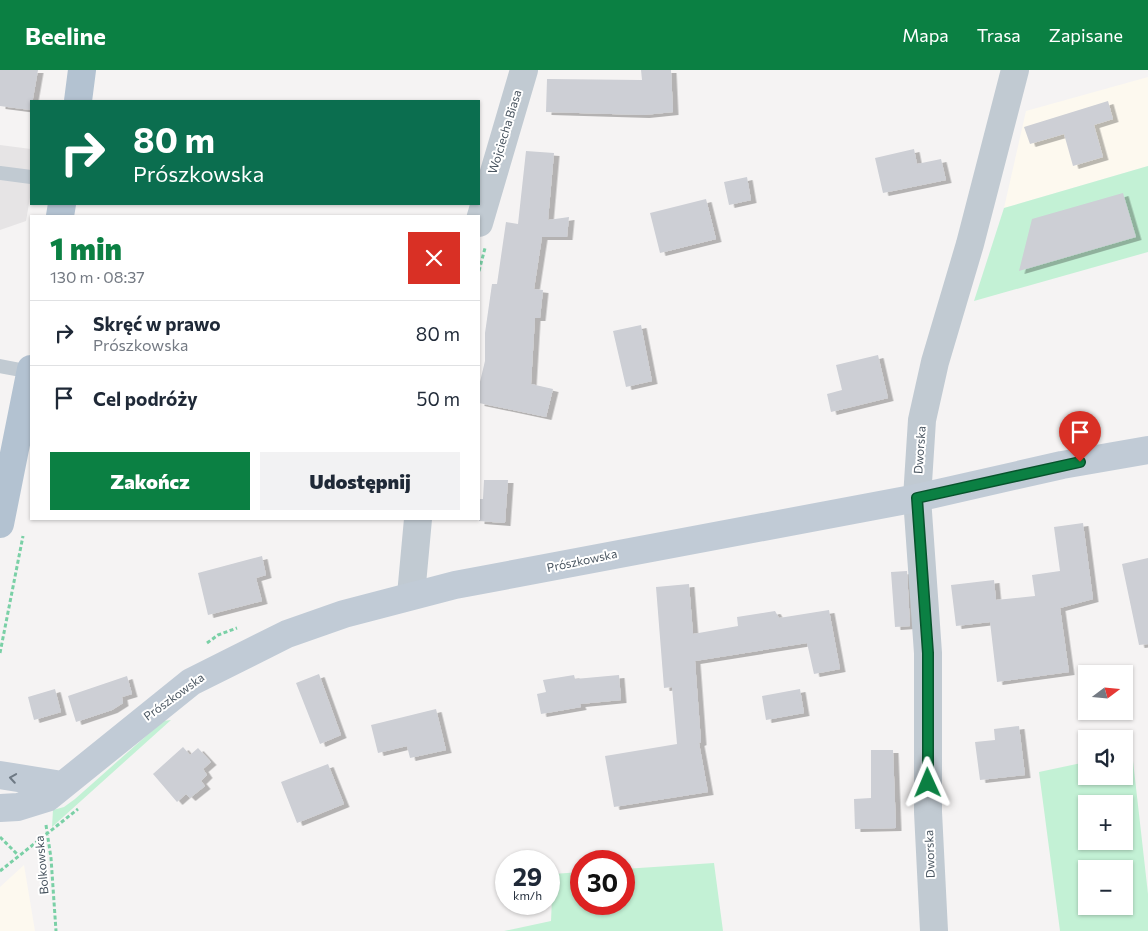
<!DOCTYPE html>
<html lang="pl">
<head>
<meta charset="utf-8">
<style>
  :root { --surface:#fff; --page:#f2f2f3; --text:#1f2937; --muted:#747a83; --line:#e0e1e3; --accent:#0b8043 }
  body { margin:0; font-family:Commissioner,sans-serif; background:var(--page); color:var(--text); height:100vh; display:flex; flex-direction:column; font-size:19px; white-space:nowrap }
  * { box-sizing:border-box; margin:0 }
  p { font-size:16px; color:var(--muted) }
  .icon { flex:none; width:28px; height:28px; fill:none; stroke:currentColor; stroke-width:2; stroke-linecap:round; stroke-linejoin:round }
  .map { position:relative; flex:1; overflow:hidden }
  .panel { position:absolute; left:30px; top:145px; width:450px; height:305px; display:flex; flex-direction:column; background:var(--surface); border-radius:0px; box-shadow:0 1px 4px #0004 }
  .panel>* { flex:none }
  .hud { position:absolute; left:30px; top:30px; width:450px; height:105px; border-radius:0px; box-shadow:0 1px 4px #0004; background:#0b6e4f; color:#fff; overflow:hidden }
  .needle { width:32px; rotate:74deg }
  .buttons { position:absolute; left:1078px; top:595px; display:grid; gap:10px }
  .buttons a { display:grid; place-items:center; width:55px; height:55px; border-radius:0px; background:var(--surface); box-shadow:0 1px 4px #0004; font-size:25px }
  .speed { position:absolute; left:495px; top:780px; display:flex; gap:10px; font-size:25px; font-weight:700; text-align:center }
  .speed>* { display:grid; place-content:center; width:65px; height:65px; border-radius:50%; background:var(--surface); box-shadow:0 1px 4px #0004; line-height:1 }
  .speed small { font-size:12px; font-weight:400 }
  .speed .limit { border:8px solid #d22; background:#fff; color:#111 }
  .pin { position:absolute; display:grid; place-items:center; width:42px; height:42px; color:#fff; margin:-51px -21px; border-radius:50% 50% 50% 0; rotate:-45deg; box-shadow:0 0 5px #0007 }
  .pin .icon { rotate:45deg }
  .me { position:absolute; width:55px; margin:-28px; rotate:359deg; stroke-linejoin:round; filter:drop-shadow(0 0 4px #0008) }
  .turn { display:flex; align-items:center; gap:18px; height:105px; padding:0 20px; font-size:22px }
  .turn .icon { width:65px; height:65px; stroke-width:2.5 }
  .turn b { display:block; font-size:35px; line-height:42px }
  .round { display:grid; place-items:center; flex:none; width:52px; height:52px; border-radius:0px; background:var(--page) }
  .summary { display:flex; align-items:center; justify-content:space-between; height:85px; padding:0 20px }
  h1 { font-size:30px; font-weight:800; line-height:38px; color:var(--accent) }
  .primary-button { display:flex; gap:10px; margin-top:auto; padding:10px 20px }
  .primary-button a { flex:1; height:58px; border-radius:0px; background:var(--accent); color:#fff; font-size:20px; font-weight:800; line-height:58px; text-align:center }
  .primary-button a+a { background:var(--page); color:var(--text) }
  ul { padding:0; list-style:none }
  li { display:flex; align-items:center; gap:15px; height:65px; padding:0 20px; border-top:1px solid var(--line) }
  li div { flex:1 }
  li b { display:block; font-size:19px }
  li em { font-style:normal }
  header { display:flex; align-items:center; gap:30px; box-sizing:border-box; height:70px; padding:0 25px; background:var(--accent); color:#fff }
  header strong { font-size:24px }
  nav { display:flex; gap:28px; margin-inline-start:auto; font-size:18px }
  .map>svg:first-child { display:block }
  .commercial { fill:#fdf9ef }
  .education { fill:#e6e4e5 }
  .green { fill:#c3f1d5; fill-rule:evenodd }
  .building { fill:#cdcfd5; filter:url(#shadow) }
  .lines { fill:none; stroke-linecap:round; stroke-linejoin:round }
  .path { stroke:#7ad0a6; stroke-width:3; stroke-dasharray:4 2.5; stroke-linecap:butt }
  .service { stroke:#c1cad2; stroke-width:14 }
  .minor { stroke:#c1cad2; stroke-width:28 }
  .secondary { stroke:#c1cbd6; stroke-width:28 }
  .primary { stroke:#b3c2d1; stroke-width:28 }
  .oneway { stroke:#6e7984 }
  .route-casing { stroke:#07532c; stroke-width:12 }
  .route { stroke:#0b8043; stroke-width:9 }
  .labels { text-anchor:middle; stroke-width:4; stroke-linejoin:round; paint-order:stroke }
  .street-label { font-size:12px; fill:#4a5661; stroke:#fff }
</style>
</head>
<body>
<header>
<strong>Beeline</strong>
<nav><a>Mapa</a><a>Trasa</a><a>Zapisane</a></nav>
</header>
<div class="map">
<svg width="1148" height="861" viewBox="0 0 1148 861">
  <defs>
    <filter id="shadow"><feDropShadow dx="5.5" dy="3" stdDeviation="0" flood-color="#0004"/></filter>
  </defs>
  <rect width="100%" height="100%" fill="#f5f3f3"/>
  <!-- commercial -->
  <path class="commercial" d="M1148 7V96L1004 138 1026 41Z
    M24 795 35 861H0V817Z"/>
  <!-- education -->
  <path class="education" d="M0 75 31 79V122L26 151 0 160Z"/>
  <!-- green -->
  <path class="green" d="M1148 96V182L974 231 1004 138Z
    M171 650 52 757 53 740 64 737 75 729 163 651Z
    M1132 682 1148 824V861H1060L1039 702 1086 692V706H1124V684ZM1086 734H1124V771H1086ZM1086 799H1124V836H1086Z
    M714 793 723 861H504L551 851 553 804 581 802V834H624V799Z"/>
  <!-- building -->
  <path class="building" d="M0 0H38L31 40 0 36Z
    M641 0H671L673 42 644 45 546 42 547 9 642 10Z
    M1108 31 1113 49 1094 55 1103 87 1073 96 1064 64 1030 74 1024 57Z
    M914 79 917 94 941 89 946 110 883 123 875 88Z
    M526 81 554 83 548 150 569 147 567 167H542L534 219 543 220 540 248H535L531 314 553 319 546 347 479 333V316L485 291V263L492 214H497L506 152 518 154Z
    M747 107 751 130 729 135 724 112Z
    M1123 123 1136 167 1019 201 1032 149Z
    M706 129 716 169 660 183 650 143Z
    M641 255 652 311 626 317 613 261Z
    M878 285 888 328 831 342 827 324 842 320 836 295Z
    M484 410H508L505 453 479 451V429H483Z
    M1083 453 1093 529 1060 538 1069 602 997 612 990 552 956 556 951 515 994 510 996 530 1035 526 1032 505 1060 501 1054 457Z
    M262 486 266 505 256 508 262 531 208 545 198 503Z
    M1148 488V574L1139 575 1122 494Z
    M907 501 910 556 895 557 891 502Z
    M689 514 693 564 738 556 737 547 775 541 779 548 829 540 840 599 814 604 807 573 695 591 701 672 699 673 708 722 614 737 605 686 677 674 672 617 664 618 656 517Z
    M319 604 341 665 320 674 296 613Z
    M574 605 575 609 619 605 621 630 580 634 581 637 541 644 537 624 546 622 543 610Z
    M127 606 132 624 122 627 123 633 112 640 76 652 68 626Z
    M55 619 61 642 34 650 28 627Z
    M800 619 804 643 766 650 762 626Z
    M436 639 446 680 410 688 407 676 378 683 371 655Z
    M1019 656 1025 705 980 710 975 672 995 670 994 659Z
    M183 677 190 685 198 678 211 692 203 699 207 705 201 711 205 716 190 728 186 724 177 732 153 704Z
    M871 680H893L896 758 855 759 854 729 871 728Z
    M328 694 344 734 297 753 281 712Z"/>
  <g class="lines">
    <!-- path -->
    <path class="path" d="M479 201 485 178
      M207 573 218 565 237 558
      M0 583 23 466
      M46 755 51 788 56 861
      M0 767 18 785
      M0 801 78 739"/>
    <!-- service -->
    <path class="service" d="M0 103 31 107
      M0 296 31 302"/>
    <!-- minor -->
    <path class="minor" d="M479 153 524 0
      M411 525 418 449
      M934 861 928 742V583L917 428 922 350 935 292 970 174 1015 0"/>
    <!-- secondary -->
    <path class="secondary" d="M0 705 62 715
      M0 738 18 737 47 728 191 612 287 564 344 544 455 515 917 428 1062 395 1148 380"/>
    <!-- primary -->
    <path class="primary" d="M78 31 82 0
      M60 146 62 134
      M0 454 31 299"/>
  </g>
  <!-- one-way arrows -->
  <defs><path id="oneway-chevron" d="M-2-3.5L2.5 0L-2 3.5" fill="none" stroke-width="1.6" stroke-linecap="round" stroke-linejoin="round" transform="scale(1.25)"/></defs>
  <use class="oneway" href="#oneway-chevron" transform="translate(13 708) rotate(-171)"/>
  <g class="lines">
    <!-- route casing -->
    <g class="route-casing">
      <path id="route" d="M928 713V583L917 428 1080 392"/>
    </g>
    <!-- route -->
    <use href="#route" class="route"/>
  </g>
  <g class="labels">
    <!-- street labels -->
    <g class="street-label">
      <text transform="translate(505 62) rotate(-73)" y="4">Wojciecha Biasa</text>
      <text transform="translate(920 380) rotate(-86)" y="4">Dworska</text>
      <text transform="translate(582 491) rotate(-12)" y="4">Prószkowska</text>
      <text transform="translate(174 627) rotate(-36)" y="4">Prószkowska</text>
      <text transform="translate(930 784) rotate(-92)" y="4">Dworska</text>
      <text transform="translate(42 795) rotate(-95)" y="4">Bolkowska</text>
    </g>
  </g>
</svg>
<div class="buttons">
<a><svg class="needle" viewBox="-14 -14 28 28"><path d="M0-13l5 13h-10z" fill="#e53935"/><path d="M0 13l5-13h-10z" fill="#747a83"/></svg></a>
<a><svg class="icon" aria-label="sound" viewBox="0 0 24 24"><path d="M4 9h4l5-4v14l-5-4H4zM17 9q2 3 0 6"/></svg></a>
<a>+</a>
<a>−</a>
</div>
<div class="speed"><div>29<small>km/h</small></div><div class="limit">30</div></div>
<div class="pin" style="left:1080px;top:392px;background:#d93025"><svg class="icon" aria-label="arrive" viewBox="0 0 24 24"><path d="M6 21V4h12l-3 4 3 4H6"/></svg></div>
<svg class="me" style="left:928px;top:713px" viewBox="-20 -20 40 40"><path d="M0-17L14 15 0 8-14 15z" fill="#0b8043" stroke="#fff" stroke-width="4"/></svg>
<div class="hud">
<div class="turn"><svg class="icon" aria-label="right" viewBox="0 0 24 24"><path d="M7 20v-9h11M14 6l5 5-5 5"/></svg><div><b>80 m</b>Prószkowska</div></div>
</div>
<section class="panel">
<div class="summary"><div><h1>1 min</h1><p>130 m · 08:37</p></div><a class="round" style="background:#d93025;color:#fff"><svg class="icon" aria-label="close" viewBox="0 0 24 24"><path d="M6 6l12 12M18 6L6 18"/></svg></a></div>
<ul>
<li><svg class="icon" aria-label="right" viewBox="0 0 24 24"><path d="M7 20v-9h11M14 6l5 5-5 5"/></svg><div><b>Skręć w prawo</b><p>Prószkowska</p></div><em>80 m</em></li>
<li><svg class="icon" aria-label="arrive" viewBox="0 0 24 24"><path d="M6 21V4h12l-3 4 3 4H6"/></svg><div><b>Cel podróży</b></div><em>50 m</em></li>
</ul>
<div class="primary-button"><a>Zakończ</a><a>Udostępnij</a></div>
</section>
</div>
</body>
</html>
